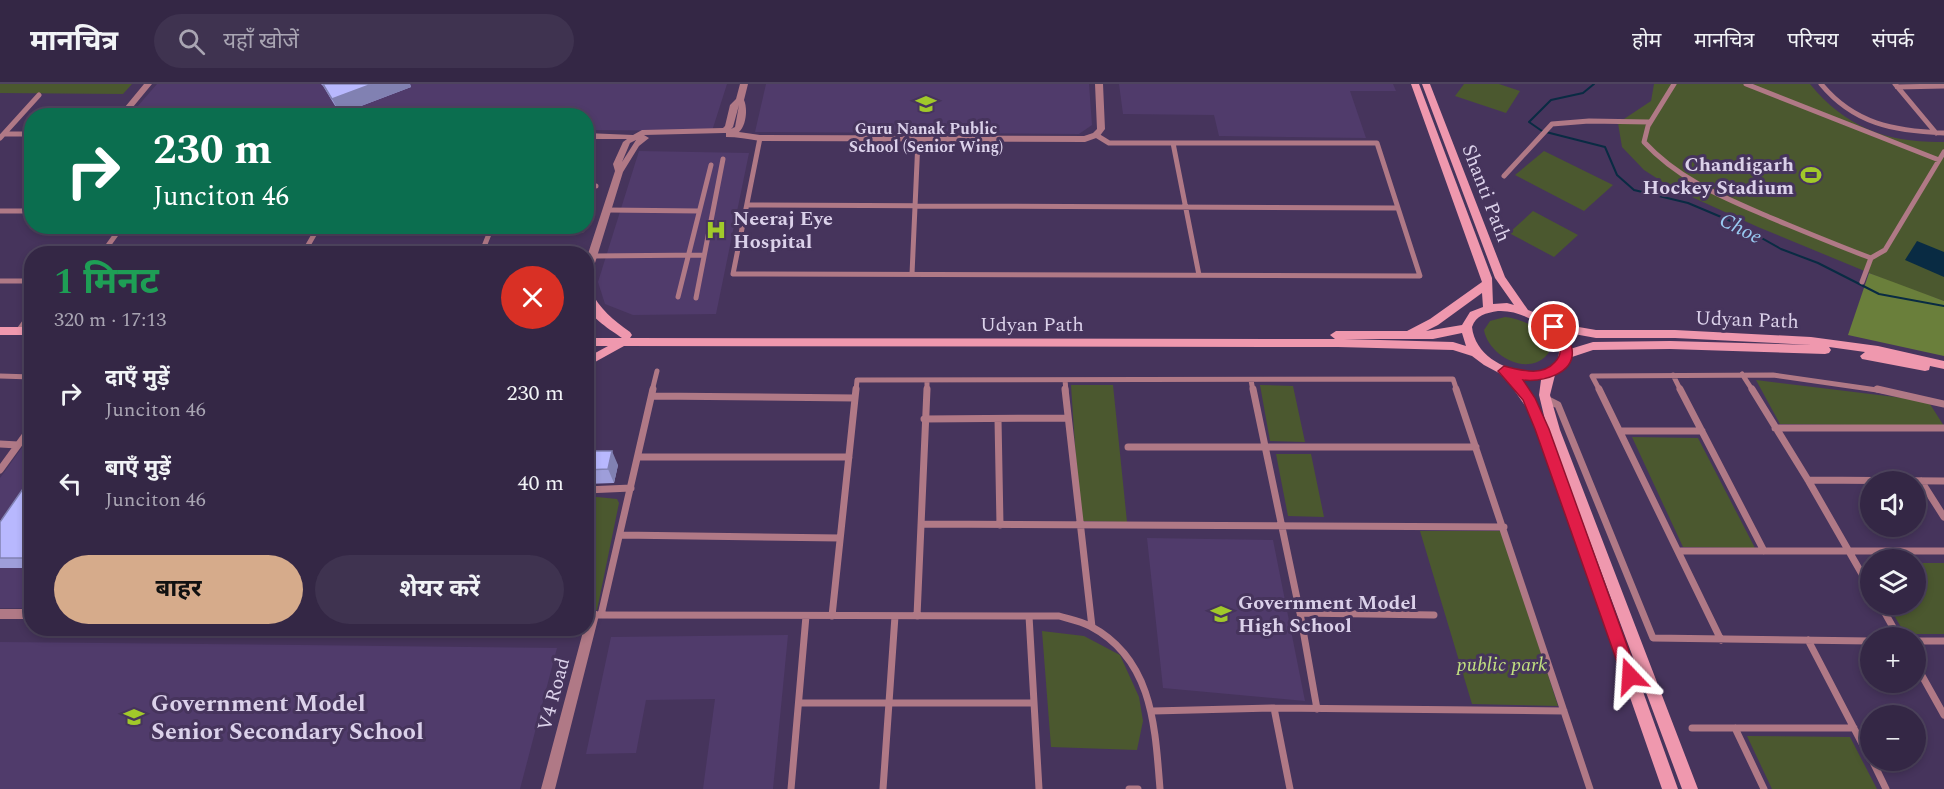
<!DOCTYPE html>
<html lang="hi">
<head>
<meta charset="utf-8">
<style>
  :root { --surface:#342745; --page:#3f3350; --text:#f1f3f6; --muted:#a9a5b3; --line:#4e445e; --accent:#d6ab8b }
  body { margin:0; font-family:Spectral,"Noto Sans Devanagari",serif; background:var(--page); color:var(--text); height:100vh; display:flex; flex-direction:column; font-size:22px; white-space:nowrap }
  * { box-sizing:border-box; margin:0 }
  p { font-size:20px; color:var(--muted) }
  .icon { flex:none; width:33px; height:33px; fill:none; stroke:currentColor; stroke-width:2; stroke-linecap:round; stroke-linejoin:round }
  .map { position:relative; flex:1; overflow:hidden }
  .side { position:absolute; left:24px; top:162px; width:570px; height:390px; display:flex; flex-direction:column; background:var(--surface); border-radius:24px; box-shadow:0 3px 9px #0003,0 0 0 2px var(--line) }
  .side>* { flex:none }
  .hud { position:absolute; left:24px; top:24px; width:570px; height:126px; border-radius:24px; box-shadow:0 3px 9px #0003,0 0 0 2px var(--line); background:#0b6e4f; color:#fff; overflow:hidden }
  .buttons { position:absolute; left:1860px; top:387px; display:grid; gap:12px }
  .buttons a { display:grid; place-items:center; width:66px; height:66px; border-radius:50%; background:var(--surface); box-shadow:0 3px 9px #0003,0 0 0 2px var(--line); font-size:30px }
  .pin { position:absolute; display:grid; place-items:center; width:51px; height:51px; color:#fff; margin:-26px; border:3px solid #fff; border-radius:50%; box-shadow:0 2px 6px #0007 }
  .me { position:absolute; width:66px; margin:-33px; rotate:340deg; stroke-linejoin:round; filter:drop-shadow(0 0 4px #0008) }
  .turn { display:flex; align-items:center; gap:21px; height:126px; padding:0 30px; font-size:27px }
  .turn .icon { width:78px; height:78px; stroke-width:2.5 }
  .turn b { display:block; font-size:42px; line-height:51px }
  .round { display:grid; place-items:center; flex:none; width:63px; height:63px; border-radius:32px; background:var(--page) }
  .overview { display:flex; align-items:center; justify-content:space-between; height:102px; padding:0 30px }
  h1 { font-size:36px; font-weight:700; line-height:45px; color:#1e9e55 }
  .action { display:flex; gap:12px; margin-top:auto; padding:12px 30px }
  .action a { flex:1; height:69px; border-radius:36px; background:var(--accent); color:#111; font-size:24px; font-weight:700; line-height:69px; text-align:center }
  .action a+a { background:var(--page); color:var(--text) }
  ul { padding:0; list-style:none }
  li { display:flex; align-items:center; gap:18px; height:90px; padding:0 30px }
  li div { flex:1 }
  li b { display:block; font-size:22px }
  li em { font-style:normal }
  header { display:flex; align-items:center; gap:36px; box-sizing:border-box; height:84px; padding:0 30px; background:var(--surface); border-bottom:2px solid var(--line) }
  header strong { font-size:28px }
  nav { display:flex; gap:33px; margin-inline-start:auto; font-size:21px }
  .search { width:420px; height:54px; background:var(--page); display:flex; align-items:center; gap:15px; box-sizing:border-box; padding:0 21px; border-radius:33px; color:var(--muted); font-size:22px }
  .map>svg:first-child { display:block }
  .built { fill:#503b6b }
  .green { fill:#4b582f }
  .forest { fill:#6a7f3b }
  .water { fill:#092b43 }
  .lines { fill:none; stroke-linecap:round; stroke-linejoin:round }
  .stream { stroke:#092b43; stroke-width:2 }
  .minor-far1 { stroke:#b07986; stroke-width:5 }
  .minor { stroke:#b07986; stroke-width:7 }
  .tertiary { fill:#b07986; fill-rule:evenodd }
  .secondary { fill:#ef98ae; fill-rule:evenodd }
  .wall { fill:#9e9eda }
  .shaded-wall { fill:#8181b2 }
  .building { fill:#b8b8fe; stroke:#8181b2; stroke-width:1.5 }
  .route { fill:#e11d48; stroke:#92132f; stroke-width:1.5 }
  .labels { text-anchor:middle; stroke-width:6; stroke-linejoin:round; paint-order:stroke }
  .far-poi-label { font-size:16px; font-weight:bold; fill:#dbd1ea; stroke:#46345c }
  .poi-label { font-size:20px; font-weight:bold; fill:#dbd1ea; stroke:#46345c; text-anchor:start }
  .street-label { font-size:20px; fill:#dbd1ea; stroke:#46345c }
  .park-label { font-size:20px; font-style:italic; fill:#c2e180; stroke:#46345c }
  .water-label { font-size:21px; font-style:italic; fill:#99caf2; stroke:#46345c }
  .near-poi-label { font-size:24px; font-weight:bold; fill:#dbd1ea; stroke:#46345c; text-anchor:start }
</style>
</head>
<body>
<header>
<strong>मानचित्र</strong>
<div class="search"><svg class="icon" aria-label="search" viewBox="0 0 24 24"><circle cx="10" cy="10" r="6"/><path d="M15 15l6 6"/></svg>यहाँ खोजें</div>
<nav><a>होम</a><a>मानचित्र</a><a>परिचय</a><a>संपर्क</a></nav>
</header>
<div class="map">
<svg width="1944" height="705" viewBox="0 0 1944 705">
  <rect width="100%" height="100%" fill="#46345c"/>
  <!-- built -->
  <path class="built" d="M157 0H727L712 47 587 46 586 32H138L137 23Z
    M766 0H1089L1092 41 1079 50 755 48Z
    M1119 0H1393L1396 7H1350L1366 54 1219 52 1214 31 1123 30Z
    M639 67 749 69 716 230 633 231 605 220 598 198Z
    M31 351V524H0V441L3 435H0V394Z
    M1147 454 1273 456 1305 617 1163 604Z
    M788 551 773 705H703L715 615 646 616 636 669 586 670 611 553Z
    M0 558 301 561 557 564 520 705H0Z"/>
  <!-- green -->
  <path class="green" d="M0 0H132L123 10 0 9Z
    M1464 0H1499L1520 7 1506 29 1455 12Z
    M1654 0H1810C1846 44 1888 59 1944 58V217L1896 200 1758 143 1672 104 1644 86 1622 63 1618 39 1651 17Z
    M1544 67 1613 101 1584 127 1515 91Z
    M1533 127 1578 151 1554 173 1509 149Z
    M1505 233C1520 234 1568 252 1545 273 1524 292 1488 270 1484 246L1490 237Z
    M1756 296 1928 317 1944 342 1780 340Z
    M1071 301H1113L1127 438 1080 437Z
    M1260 301 1293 302 1305 358 1270 357Z
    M1632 353 1698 354 1755 464 1683 463Z
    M1276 370H1311L1324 433 1288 432Z
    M587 412 617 415 619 419 597 526H587Z
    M1420 447H1502L1558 622 1472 620Z
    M1916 479H1944V550H1905L1888 521 1916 520Z
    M1042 547 1084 552 1120 571 1139 613 1143 637 1137 666 1051 663Z
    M1747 652 1850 653 1877 705H1772Z"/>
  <!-- forest -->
  <path class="forest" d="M1869 189 1944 217V272L1848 251Z"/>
  <!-- water -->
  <path class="water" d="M1917 157 1944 168V193L1905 176Z"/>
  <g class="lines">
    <!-- stream -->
    <path class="stream" d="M1594 0 1583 9 1551 16 1529 38 1542 47 1605 63 1617 91 1634 106 1688 119 1733 138 1781 165 1818 179 1879 210 1944 222"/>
    <!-- minor-far1 -->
    <path class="minor-far1" d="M1674 0 1648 42 1644 58C1679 96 1723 113 1769 133 1803 147 1836 161 1871 174
      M1746 0 1939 76
      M1821 0C1854 40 1894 47 1944 49
      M1895 0 1936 49
      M1897 3 1944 2
      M126 30 145 32
      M4 50H32
      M0 54 39 11
      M760 54 733 190 1420 192 1377 59H1109L1096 51
      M1173 59 1199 191
      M1504 92 1552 40 1589 37 1649 38
      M586 102H596
      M747 121 1397 124
      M608 126 699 127
      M0 127H32
      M490 146H582
      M102 170 122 142
      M303 170 319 142
      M481 170 491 145
      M593 172 703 171
      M912 190 918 56
      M0 197H32
      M1862 198 1871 174 1885 166 1944 68
      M678 213 711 81
      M696 214 723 75
      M18 247 32 228
      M1742 290 1753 307
      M1673 291 1681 307
      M0 292 32 293
      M1065 296 1066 307
      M1251 296 1253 307
      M652 307 657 287
      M856 307 857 296 1453 295 1457 307
      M927 307V296
      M1600 307 1592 292 1773 291 1884 307"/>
    <!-- minor -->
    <path class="minor" d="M1065 305 1092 543
      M1253 305 1300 529 1317 625
      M1456 305 1590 705
      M1599 305 1721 556
      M1680 305 1764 467
      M1752 305 1808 396 1870 504
      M1877 305 1944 320
      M652 312 855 314
      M1546 315 1558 321 1653 554 1870 557
      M924 335 1067 334
      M998 335 1000 441
      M1775 344H1944
      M1621 347H1702
      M0 360 18 361
      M1128 363H1476
      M638 373H849
      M0 386 32 342
      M1808 396 1944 397
      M1921 397 1944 433
      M586 406 631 404
      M921 440 1504 443
      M620 451 840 454
      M1678 467H1944
      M1880 520 1899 554
      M1300 529 1434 531
      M593 531 1059 532C1069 535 1080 537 1090 542 1153 575 1155 643 1160 705
      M601 531 653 305
      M832 532 856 305
      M917 532 927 305
      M1029 532 1039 705
      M1808 556 1870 675
      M1916 557H1944
      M1916 581 1944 631
      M799 619H1034
      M1274 624 1290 705
      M1153 627 1274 624 1564 627
      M1692 644H1854
      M1735 644 1764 705
      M1872 676 1886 705
      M791 705 806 532
      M883 705 895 532
      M1129 705H1138"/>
    <!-- tertiary -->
    <path class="tertiary" d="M144 0H152L133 23 130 32H122L125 23Z
      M740 0H748L744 16C748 25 746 42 739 48L760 51 1084 52 1093 49 1097 45 1095 0H1103L1105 45 1099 53 1085 58 760 57C748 55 737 53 726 53V49H724L644 51 649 54 639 62 623 88 591 192 586 195V176L615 87 613 80 623 58 627 55H586V49L633 51 642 46 723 44 725 42 730 21 736 15ZM739 21 735 43 731 45 733 43ZM636 56 622 78 630 59Z
      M0 525H32V535H0Z
      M586 526 597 527 599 531 555 705H541L584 544H586Z"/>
    <!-- secondary -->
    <path class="secondary" d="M1411 0H1419L1492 194 1493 220 1507 219 1514 221 1495 194 1422 0H1430L1505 193 1528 226 1567 241 1596 246H1675L1811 253 1878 262 1944 277V285L1930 282 1929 286 1925 287 1862 275 1860 272 1865 268 1829 263 1831 266 1829 269 1825 270 1670 265 1593 266 1569 274 1562 287 1555 291 1550 311 1560 346 1698 705H1682L1564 388 1678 705H1662L1536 344 1526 323 1512 303 1499 289 1484 281 1472 272 1453 266 1338 263 624 262 586 283V274L608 262H586V254H622C611 246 590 234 586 220 585 216 586 210 586 205L590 206C600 225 613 236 630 248L632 251 630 254 1335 255 1330 251 1336 247H1407L1430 235 1482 198ZM1482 209 1483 223 1470 228 1462 241 1426 247 1438 241ZM1498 227C1515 226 1531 234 1545 244 1553 249 1558 257 1559 266 1561 303 1477 291 1472 243 1476 231 1486 229 1498 227ZM1563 248 1596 254H1675L1812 261 1670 257 1593 258 1570 265 1569 259ZM1462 249 1466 262 1453 258 1344 255H1433ZM1519 295 1541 296 1539 311 1546 340 1530 310Z
      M0 243H32V251H0Z"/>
  </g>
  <!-- wall -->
  <path class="wall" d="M321 0H410L411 3 340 30 323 2Z
    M586 367 618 381 614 399 586 400Z
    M32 399V484H0V438Z"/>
  <!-- shaded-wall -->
  <path class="shaded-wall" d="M372 0H410L411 3 340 30 332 15Z
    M612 367 618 381 614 399 608 385Z"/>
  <!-- building -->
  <path class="building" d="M323 0H372L332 15Z
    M586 367H612L608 385 586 386Z
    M27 399H32V474H0V438Z"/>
  <!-- route -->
  <path class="route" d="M1554 238 1558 240C1562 247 1571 257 1572 265 1576 290 1542 298 1523 296L1535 314 1549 345 1638 592 1636 598 1630 600 1624 598 1622 592 1535 345 1523 316 1498 287 1504 282C1521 286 1542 293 1555 278 1559 274 1561 270 1560 264 1558 258 1551 249 1547 243Z"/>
  <!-- icons -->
  <defs>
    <g id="school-bare" transform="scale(1.62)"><path d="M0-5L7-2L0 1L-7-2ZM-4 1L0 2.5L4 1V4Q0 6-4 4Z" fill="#a1c92a" stroke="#46345c" stroke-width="2.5" paint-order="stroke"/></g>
    <g id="stadium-bare" transform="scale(1.62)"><path d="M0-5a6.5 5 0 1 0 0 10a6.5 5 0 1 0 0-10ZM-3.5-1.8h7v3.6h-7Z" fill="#a1c92a" stroke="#46345c" stroke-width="2.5" paint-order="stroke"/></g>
    <g id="hospital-bare" transform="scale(1.62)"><path d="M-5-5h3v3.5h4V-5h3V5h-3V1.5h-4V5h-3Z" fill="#a1c92a" stroke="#46345c" stroke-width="2.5" paint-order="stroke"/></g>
  </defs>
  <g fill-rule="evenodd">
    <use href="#school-bare" x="926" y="20"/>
    <use href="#stadium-bare" x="1811" y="91"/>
    <use href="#hospital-bare" x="716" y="146"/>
    <use href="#school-bare" x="1221" y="530"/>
    <use href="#school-bare" x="134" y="633"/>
  </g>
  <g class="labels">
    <!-- far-poi labels -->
    <g class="far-poi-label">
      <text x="926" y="50">Guru Nanak Public<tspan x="926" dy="18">School (Senior Wing)</tspan></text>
    </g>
    <!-- poi labels -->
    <g class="poi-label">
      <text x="1794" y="87" text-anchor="end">Chandigarh<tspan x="1794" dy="23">Hockey Stadium</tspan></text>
      <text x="733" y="141">Neeraj Eye<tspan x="733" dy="23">Hospital</tspan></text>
      <text x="1238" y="525">Government Model<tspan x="1238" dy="23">High School</tspan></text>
    </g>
    <!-- street labels -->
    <g class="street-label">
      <text transform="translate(1487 109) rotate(69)" y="7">Shanti Path</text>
      <text transform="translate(1747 235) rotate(2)" y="7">Udyan Path</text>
      <text x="1032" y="247">Udyan Path</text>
      <text transform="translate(553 610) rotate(-75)" y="7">V4 Road</text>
    </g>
    <!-- park labels -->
    <g class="park-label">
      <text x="1502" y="587">public park</text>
    </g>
    <!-- water labels -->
    <g class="water-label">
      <text transform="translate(1741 144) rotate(27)" y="7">Choe</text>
    </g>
    <!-- near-poi labels -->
    <g class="near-poi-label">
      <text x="151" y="627">Government Model<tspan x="151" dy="28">Senior Secondary School</tspan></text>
    </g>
  </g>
</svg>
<div class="buttons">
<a><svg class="icon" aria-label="sound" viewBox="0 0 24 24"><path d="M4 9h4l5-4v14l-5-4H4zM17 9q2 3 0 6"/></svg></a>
<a><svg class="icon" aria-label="layers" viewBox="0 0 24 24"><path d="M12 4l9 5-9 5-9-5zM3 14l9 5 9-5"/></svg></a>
<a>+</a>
<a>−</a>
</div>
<div class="pin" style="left:1554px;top:243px;background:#d93025"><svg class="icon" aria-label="arrive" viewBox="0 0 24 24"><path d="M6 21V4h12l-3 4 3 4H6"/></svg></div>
<svg class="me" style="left:1630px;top:592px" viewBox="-20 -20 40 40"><path d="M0-17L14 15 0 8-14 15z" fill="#e11d48" stroke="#fff" stroke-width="4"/></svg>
<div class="hud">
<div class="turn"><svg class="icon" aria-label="right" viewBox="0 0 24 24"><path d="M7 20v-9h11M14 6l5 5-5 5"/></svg><div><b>230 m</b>Junciton 46</div></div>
</div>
<section class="side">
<div class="overview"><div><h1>1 मिनट</h1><p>320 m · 17:13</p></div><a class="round" style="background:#d93025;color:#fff"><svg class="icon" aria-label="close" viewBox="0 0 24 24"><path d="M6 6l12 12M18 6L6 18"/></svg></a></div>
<ul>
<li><svg class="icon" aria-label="right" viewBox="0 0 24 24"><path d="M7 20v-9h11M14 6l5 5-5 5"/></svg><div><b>दाएँ मुड़ें</b><p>Junciton 46</p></div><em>230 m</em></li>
<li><svg class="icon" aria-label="left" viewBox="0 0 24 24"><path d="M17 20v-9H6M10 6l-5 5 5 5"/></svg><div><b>बाएँ मुड़ें</b><p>Junciton 46</p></div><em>40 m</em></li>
</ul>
<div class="action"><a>बाहर</a><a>शेयर करें</a></div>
</section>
</div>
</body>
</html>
